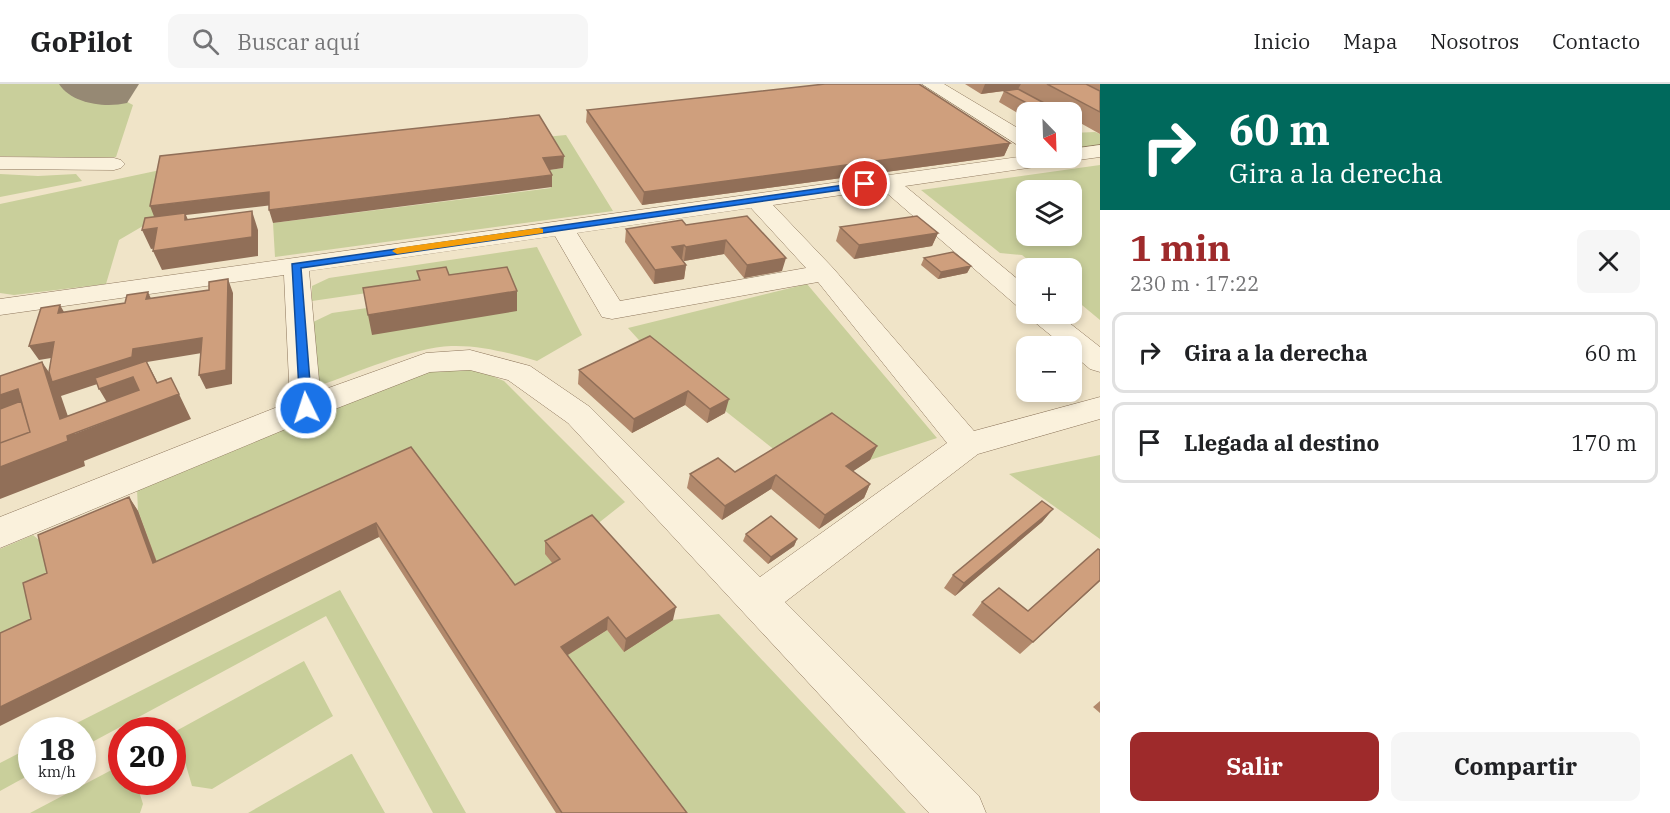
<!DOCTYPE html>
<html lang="es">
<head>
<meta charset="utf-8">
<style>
  :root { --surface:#fff; --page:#f6f6f6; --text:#202124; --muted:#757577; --line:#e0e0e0; --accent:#9e2a2b }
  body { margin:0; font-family:"IBM Plex Serif",serif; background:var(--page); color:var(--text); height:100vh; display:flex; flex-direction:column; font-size:22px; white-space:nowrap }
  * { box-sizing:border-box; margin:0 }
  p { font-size:20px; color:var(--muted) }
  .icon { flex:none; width:33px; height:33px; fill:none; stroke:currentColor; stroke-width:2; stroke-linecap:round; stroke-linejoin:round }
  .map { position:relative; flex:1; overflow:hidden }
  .drawer { display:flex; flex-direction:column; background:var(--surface); width:570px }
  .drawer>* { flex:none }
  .banner { background:#00695c; color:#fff; overflow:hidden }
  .needle { width:39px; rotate:157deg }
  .controls { position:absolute; left:1016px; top:18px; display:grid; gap:12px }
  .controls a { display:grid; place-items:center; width:66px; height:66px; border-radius:12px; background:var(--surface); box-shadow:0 3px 9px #0003; font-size:30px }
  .speed { position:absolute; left:18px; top:633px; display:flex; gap:12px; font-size:30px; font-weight:700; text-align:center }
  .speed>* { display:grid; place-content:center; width:78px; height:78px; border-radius:50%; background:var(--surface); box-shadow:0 3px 9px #0003; line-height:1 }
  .speed small { font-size:15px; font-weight:400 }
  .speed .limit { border:9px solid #d22; background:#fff; color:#111 }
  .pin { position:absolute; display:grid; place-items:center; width:51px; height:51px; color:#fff; margin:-26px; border:3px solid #fff; border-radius:50%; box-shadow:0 2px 6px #0007 }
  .me { position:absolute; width:66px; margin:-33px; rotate:356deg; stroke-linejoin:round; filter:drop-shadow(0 0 4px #0008) }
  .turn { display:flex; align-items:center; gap:21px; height:126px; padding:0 30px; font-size:27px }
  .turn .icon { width:78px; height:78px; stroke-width:2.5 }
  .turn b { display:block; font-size:42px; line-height:51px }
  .round { display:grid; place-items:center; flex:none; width:63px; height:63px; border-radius:12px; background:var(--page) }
  .overview { display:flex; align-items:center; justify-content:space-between; height:102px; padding:0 30px }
  h1 { font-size:36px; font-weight:700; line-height:45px; color:var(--accent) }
  .primary-button { display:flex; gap:12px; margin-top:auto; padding:12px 30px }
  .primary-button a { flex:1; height:69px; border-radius:12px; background:var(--accent); color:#fff; font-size:24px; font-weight:700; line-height:69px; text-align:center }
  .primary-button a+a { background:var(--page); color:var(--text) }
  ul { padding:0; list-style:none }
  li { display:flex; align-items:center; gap:18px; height:81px; margin:0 12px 9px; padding:0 18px; border:3px solid var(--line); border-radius:12px }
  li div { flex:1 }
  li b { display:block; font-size:22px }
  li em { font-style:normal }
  header { display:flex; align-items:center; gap:36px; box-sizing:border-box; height:84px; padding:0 30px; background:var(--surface); border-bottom:2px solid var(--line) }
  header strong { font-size:28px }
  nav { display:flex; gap:33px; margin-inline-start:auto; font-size:21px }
  .search { width:420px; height:54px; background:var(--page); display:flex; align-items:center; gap:15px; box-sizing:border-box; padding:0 21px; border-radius:12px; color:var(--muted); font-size:22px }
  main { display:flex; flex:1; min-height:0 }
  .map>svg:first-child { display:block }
  .green { fill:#c9cf9b; fill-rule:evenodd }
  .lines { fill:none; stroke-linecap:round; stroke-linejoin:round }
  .taxiway { fill:#968974; fill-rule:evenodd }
  .minor-casing { stroke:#8d765c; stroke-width:1 }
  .minor { fill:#faf1dc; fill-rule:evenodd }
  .wall { fill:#b2896c }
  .shaded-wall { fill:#916f58; fill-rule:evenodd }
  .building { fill:#cf9f7d; stroke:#916f58; stroke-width:1.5 }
  .route { fill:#1a73e8; stroke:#114b97; stroke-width:1.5 }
  .slow { fill:#f59e0b }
</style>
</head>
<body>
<header>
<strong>GoPilot</strong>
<div class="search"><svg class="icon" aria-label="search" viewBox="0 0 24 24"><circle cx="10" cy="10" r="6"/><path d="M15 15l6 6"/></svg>Buscar aquí</div>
<nav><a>Inicio</a><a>Mapa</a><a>Nosotros</a><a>Contacto</a></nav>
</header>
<main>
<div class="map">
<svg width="1100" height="729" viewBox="0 0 1100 729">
  <rect width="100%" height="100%" fill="#f0e4c8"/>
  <!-- green -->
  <path class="green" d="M0 0H82L110 9 133 21 116 73 68 74 0 72Z
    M1095 48 1100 50V61L1071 66V49Z
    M566 51 613 127 275 173 273 139 551 104 543 87 563 84 545 53Z
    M1100 81V236L1071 212V184H1038L1022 171 1000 169 921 106ZM1026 106H1071V152H1026Z
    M165 85 155 135 119 156 106 200 14 211 0 209V120Z
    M0 90 38 92 76 90 82 97 0 113Z
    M537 163 582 251 537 277C509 269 481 261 451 262 414 263 354 290 318 302L311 239 332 229 367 224V209L312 217V202L329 194Z
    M807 200 937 354 870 376 781 371 648 266 628 244Z
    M459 285 480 287 504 297 625 418 591 445 560 489 516 514 414 377 162 493 138 427 137 405 428 286Z
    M1100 371V455L1009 390Z
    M33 451 49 464 44 548 0 568V465Z
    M340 506 466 729H433L326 532 83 663 82 646H63Z
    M719 530 906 729H676L561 575 607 546 624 567 673 536Z
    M304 577 333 632 212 705 192 702 176 647Z
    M31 663V690L0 707V679Z
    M352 670 385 729H248L351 670Z
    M121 681 122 698H136L143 720 140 729H30Z"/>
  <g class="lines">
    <!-- taxiway -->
    <path class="taxiway" d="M59 0H139L127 19C105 24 72 20 59 0Z"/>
    <!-- minor casing -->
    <g class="minor-casing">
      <path id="minor" d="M922 0H944L1026 49V64L1019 62Z
        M1100 61V73L1071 77 1064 76 1055 80 905 102 1026 202V224L1017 222 882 105 773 121 833 184 974 347 1100 313V335L978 370 785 518 979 712 986 729H929L568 339 508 296 470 286 430 288 317 332 0 464V433L290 318 284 191 0 231V215L1026 72 1071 74V65ZM751 124 806 184 620 217 577 149ZM555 152 602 233 612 235 818 198 947 359 760 493 590 323 530 282 470 266 426 269 320 307 309 187Z
        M0 73 114 74 121 76 125 80 121 84 114 86 0 85Z
        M1029 230H1058L1100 263V288L1090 285 1071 269V262H1064L1032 236Z"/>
    </g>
    <!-- minor -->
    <use href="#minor" class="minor"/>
  </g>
  <!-- wall -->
  <path class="wall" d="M965 0H1100V50L1075 36 1071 44V28H1026V34L999 18 1004 7 981 10Z
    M587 26 1010 59 1004 72 642 121 586 38Z
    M747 132 782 187 744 194 724 170 684 177 681 175 686 181 684 195 654 200 625 158 626 145 686 141Z
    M840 143 938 149 932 162 854 175 836 157Z
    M924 174 971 182 967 189 938 195 921 181Z
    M650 252 725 329 707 339 685 321 632 349 578 300 579 286Z
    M877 362 870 376 853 387 870 400 864 414 819 445 771 405 722 436 687 404 690 390 735 388Z
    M411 363 515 501 553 480 545 470V457L673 536 624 568 607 546 568 571 687 729H556L379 453 31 535 47 489 129 413 138 427 157 478Z
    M1053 425 1042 438 955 512 944 504 953 491Z
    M746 450 797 455 794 462 768 480 743 457Z
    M1100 497 1020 570 972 531 982 518 1028 527Z
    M1100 617V629L1093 623Z"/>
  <!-- shaded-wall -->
  <path class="shaded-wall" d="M985 0H1021L1018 5 981 10Z
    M1071 36H1075L1071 44Z
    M1010 59 1004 72 642 121 644 108Z
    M564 72 563 84 543 87V74Z
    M552 91V103L273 139 269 126Z
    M269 108 273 121 186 131 193 148 155 135 150 122Z
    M252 127 258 146V172L162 186 153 167Z
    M157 144 165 163 151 165 142 146Z
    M938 149 932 162 854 175 859 161Z
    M726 156 724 170 684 177 686 163Z
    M684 161 682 175 671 177 672 163Z
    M786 174 782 187 744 194 747 181Z
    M686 181 684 195 654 200 655 186Z
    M971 182 967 189 938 195 941 188Z
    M228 195 233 209 232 300 206 305 199 291Z
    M517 207V227L372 251 368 231Z
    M148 208 154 221 146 215Z
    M60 221 68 235 58 229Z
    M202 254 208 268 147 278 166 315 179 310 191 335 84 377 85 382 0 415V311L18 305 60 335 42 278 55 297 133 265ZM140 286 165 315 74 350 61 312Z
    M54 258 63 272 39 276 29 262Z
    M133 293 147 318 114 330 99 305Z
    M688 307 685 321 632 349 634 335Z
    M729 315 725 329 707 339 710 325Z
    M877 362 870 376 840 396 846 382Z
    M776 391 771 405 722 436 725 422Z
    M870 400 864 414 819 445 825 431Z
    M129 413 138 427 162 493 153 479Z
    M1053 425 1042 438 955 512 964 499Z
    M376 439 379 453 0 642V623Z
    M797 455 794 462 768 480 771 473Z
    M1100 496V497L1020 570 1033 558Z
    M676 523 673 536 624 568 626 555Z
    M608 533 607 546 561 575V563Z"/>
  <!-- building -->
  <path class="building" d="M825 0H919L1010 59 644 108 587 26Z
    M1047 0H1086L1100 7V28Z
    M1018 5 1061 28H1044L1004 7Z
    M539 31 564 72 543 74 552 91 269 126V108L150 122 160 72Z
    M252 127V153L153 167 157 144 142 146 145 134 185 129V136Z
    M747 132 786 174 747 181 726 156 686 163 684 161 672 163 686 181 655 186 626 145 682 136 686 141Z
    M917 132 938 149 859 161 840 143Z
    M953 168 971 182 941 188 924 174Z
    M446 183 449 191 507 183 517 207 368 231 363 204 420 196 417 187Z
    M228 195 226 286 199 291 202 254 133 265 132 273 52 298 49 288 54 258 29 262 41 224 60 221 58 229 125 219 127 211 148 208 146 215 209 206V198Z
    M650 252 729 315 710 325 688 307 634 335 579 286Z
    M146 277 157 299 171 294 179 310 67 352 68 357 0 383V359L30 348 18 305 0 311V292L42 278 60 335 139 306 133 293 99 305 95 294Z
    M21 317 30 348 0 359V325Z
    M832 329 877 362 846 382 870 400 825 431 776 391 725 422 690 390 718 374 735 388Z
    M411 363 515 501 560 475 545 457 592 431 676 523 626 555 608 533 561 563 687 729H562L376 439 0 623V549L31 535 23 499 47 489 38 451 129 413 153 479Z
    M1042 417 1053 425 964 499 953 491Z
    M771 432 797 455 771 473 746 450Z
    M1098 465 1100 466V496L1033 558 982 518 999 504 1028 527Z"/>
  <!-- route -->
  <path class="route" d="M865 98 868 99V102L301 184 312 324 306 329 300 324 292 180Z"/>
  <!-- slow -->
  <path class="slow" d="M539 144 543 145V149L397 170 392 167 397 164Z"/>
</svg>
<div class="controls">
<a><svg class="needle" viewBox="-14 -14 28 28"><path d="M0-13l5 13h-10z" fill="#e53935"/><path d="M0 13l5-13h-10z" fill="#757577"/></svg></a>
<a><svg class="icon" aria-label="layers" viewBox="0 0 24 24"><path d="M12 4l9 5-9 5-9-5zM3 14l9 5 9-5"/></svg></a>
<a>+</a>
<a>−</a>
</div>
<div class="speed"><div>18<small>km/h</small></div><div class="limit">20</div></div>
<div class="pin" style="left:865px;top:100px;background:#d93025"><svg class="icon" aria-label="arrive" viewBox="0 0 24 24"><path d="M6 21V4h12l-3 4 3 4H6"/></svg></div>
<svg class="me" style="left:306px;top:324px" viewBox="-20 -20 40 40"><circle r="17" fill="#1a73e8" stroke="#fff" stroke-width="3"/><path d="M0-11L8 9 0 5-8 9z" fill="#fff"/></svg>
</div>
<section class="drawer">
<div class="banner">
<div class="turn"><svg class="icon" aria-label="right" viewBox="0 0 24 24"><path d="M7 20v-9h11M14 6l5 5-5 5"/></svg><div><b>60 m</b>Gira a la derecha</div></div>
</div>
<div class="overview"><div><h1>1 min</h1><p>230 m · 17:22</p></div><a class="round"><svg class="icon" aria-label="close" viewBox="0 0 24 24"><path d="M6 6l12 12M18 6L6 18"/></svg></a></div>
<ul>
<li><svg class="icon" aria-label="right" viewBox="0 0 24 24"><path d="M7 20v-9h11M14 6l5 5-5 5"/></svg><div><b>Gira a la derecha</b></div><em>60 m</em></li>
<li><svg class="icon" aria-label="arrive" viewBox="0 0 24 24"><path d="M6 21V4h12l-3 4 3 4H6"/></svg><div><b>Llegada al destino</b></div><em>170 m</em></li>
</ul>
<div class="primary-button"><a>Salir</a><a>Compartir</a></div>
</section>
</main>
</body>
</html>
